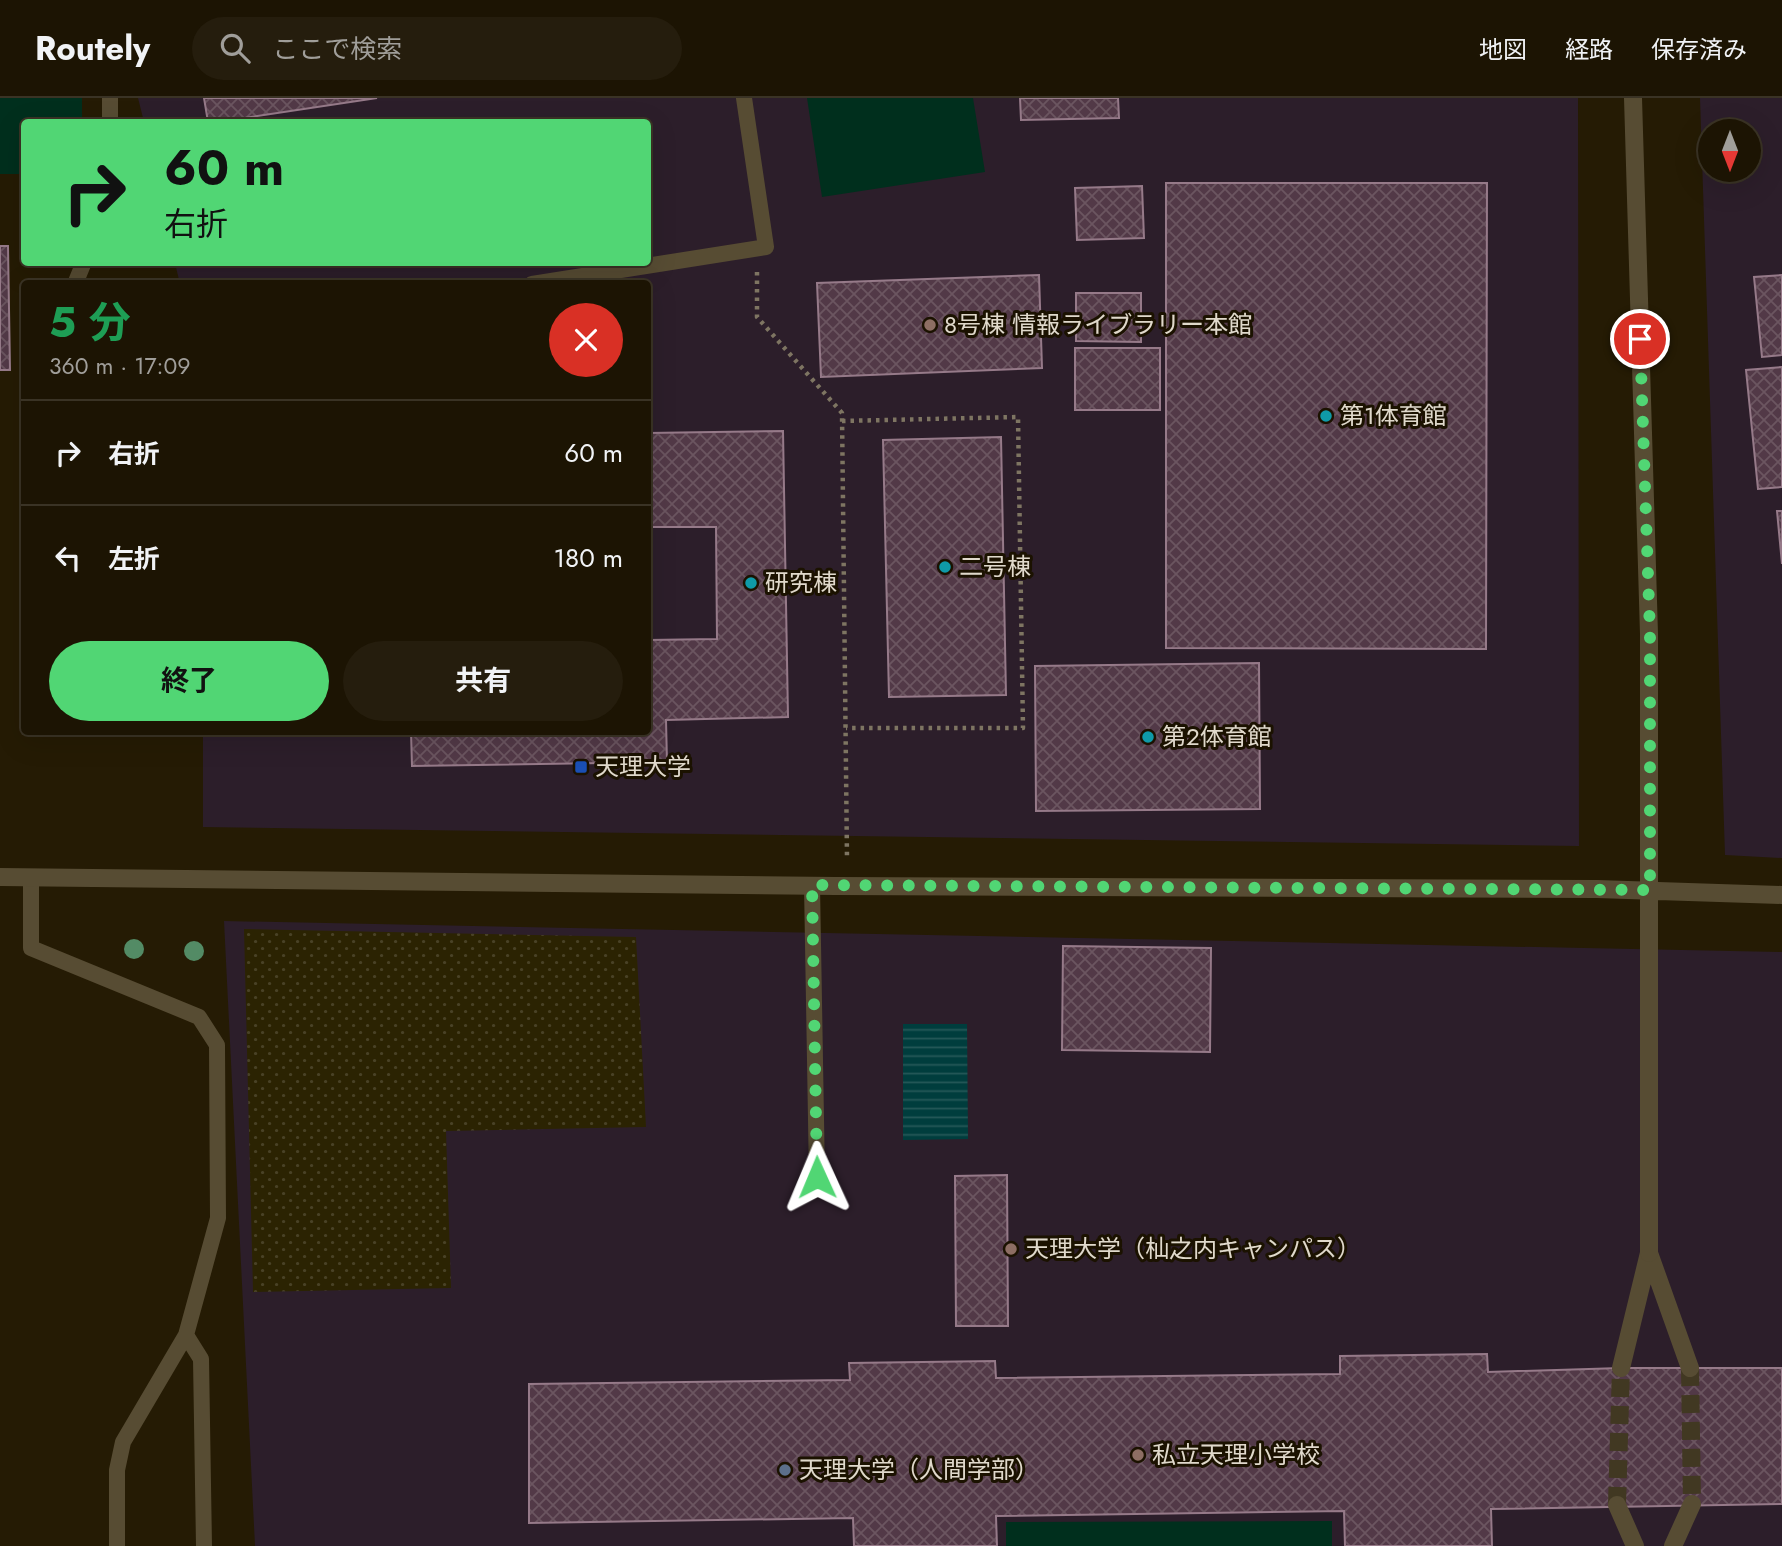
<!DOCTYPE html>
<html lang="ja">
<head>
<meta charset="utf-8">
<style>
  :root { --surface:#1c1403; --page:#251d0d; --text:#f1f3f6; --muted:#a09e9a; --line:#3a3325; --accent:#51d674 }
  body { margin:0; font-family:Jost,"Noto Sans JP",sans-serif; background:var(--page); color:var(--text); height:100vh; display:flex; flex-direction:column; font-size:26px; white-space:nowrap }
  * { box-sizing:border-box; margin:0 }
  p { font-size:23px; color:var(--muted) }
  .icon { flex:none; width:38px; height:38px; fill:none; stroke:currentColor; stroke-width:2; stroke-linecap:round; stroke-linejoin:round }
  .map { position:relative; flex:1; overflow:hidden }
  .side { position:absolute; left:21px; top:182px; width:630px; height:455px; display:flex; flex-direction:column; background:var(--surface); border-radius:7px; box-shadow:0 7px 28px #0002,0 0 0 2px var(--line) }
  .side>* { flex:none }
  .banner { position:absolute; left:21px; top:21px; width:630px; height:147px; border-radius:7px; box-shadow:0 7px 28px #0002,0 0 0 2px var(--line); background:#51d674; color:#111; overflow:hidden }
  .needle { width:46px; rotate:180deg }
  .fabs { position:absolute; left:1698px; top:21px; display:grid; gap:14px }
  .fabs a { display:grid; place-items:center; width:63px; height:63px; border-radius:50%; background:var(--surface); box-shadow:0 7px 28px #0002,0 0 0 2px var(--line); font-size:35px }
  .pin { position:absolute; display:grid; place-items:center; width:60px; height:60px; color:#fff; margin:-30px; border:4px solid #fff; border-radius:50%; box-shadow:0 2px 7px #0007 }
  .me { position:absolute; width:77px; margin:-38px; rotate:359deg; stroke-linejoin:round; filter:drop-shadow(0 0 5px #0008) }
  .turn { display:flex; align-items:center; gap:24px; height:147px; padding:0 28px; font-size:32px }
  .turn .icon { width:91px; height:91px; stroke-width:2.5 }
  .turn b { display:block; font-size:49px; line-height:60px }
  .round { display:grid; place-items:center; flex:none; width:74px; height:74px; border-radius:37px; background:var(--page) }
  .head { display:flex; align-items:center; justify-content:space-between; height:119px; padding:0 28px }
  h1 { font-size:42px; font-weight:700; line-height:52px; color:#1e9e55 }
  .cta { display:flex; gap:14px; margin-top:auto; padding:14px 28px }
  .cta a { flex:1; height:80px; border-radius:42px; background:var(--accent); color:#111; font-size:28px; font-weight:700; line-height:80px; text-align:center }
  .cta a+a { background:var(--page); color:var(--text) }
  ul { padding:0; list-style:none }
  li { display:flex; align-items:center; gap:21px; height:105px; padding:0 28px; border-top:2px solid var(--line) }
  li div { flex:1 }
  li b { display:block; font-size:26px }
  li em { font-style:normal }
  header { display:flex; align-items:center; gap:42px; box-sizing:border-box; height:98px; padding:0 35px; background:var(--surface); border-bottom:2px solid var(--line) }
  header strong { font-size:33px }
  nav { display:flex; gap:38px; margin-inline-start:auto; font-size:24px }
  .search { width:490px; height:63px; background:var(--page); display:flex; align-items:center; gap:18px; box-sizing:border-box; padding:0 24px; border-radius:38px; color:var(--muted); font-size:26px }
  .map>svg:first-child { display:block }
  .education { fill:#2c1e2a; fill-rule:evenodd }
  .sand { fill:url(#sand-dots) }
  .garden { fill:#002f1d }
  .water { fill:url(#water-rules) }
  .building { fill:url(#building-cross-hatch); stroke:#967a89; stroke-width:2 }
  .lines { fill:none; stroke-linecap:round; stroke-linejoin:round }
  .minor-tunnel { stroke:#413822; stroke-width:18; stroke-dasharray:18 9; stroke-linecap:butt }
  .path { stroke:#7e7562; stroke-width:4.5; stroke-dasharray:3.5 5; stroke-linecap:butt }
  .service { stroke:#574c33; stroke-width:16 }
  .minor { stroke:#574c33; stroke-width:18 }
  .tertiary { stroke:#574c33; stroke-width:18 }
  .tree { fill:#538b65 }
  .route { stroke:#51d674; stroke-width:12; stroke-dasharray:0 21.6 }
  .education-dot { fill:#8d6e63; stroke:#1b1200; stroke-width:2.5 }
  .culture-dot { fill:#0f9aa8; stroke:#1b1200; stroke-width:2.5 }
  .transit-dot { fill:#1a4fb4; stroke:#1b1200; stroke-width:2.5 }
  .service-dot { fill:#5c6f8a; stroke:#1b1200; stroke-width:2.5 }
  .labels { text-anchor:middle; stroke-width:6; stroke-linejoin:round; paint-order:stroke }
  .poi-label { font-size:24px; fill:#e0d9cb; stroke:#1b1200; text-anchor:start }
</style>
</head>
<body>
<header>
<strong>Routely</strong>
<div class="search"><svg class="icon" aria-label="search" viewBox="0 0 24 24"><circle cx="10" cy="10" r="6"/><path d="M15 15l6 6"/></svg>ここで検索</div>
<nav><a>地図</a><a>経路</a><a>保存済み</a></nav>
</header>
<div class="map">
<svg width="1782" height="1448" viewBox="0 0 1782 1448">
  <defs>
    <pattern id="sand-dots" width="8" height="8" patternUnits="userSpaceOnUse" patternTransform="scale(1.75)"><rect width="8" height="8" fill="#2b2302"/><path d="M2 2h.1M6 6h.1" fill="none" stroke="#494226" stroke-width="1.8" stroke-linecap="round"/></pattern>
    <pattern id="water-rules" width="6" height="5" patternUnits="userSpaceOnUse" patternTransform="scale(1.75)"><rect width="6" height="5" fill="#003d3d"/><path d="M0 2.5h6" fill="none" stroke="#255858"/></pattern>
    <pattern id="building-cross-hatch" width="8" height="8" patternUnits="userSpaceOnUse" patternTransform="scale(1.75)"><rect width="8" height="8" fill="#523947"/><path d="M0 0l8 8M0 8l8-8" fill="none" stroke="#6b5560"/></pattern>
  </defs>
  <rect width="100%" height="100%" fill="#251b04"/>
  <!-- education -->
  <path class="education" d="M138 0H1578L1579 748 203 729V634H648V186H180L175 165 648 164V24H144Z
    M1700 0H1782V760L1725 757ZM1710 33H1748V72H1710Z
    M224 823 1782 854V1448H255Z"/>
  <!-- sand -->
  <path class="sand" d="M244 831 636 839 646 1029 446 1033 451 1190 253 1194Z"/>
  <!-- garden -->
  <path class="garden" d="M0 0H82V24H24V76H0Z
    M807 0H973L985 74 822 99Z
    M1332 1423V1448H1006V1424Z"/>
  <!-- water -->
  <path class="water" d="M903 926H967L968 1041 903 1042Z"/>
  <!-- building -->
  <path class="building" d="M204 0H377L218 24H208Z
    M1020 0H1118L1119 20 1021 22Z
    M1166 85H1487L1486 551 1166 550Z
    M1142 88 1144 140 1077 142 1075 90Z
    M0 148H8L10 272H0Z
    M1039 177 1042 270 821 279 817 185Z
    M1782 177V257L1762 259 1754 179Z
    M1076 195H1141V244L1076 243Z
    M1075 250H1160V312H1075Z
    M1782 269V389L1758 391 1746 272Z
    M783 333 788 619 666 622 667 664 412 668 411 634H648V542L717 541 716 429H648V335Z
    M1001 339 1006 597 889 599 883 342Z
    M1777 413H1782V466Z
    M1259 565 1260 711 1036 713 1035 568Z
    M1063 848 1211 850 1210 954 1062 952Z
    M1007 1077 1008 1228H956L955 1078Z
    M1487 1256 1488 1274 1621 1270H1782V1406L1491 1411 1492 1448H1345L1344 1413 996 1418 997 1448H854L853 1420 529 1425V1286L850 1282 849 1265 995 1263 996 1280 1340 1276V1258Z"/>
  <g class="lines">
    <!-- minor-tunnel -->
    <path class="minor-tunnel" d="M1690 1270 1692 1406
      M1617 1407 1621 1270"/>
    <!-- path -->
    <path class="path" d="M757 174V219L842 315 847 760
      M842 323 1018 319 1023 630H846"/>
    <!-- service -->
    <path class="service" d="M110 24V0
      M75 186 84 164
      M532 186 766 149 744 0
      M31 779V850L199 919 217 947 218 1120 186 1237 123 1344 117 1372V1448
      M812 787 817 1079
      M186 1237 201 1261 204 1448"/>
    <!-- minor -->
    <path class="minor" d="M1649 1155 1690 1270
      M1621 1270 1649 1155
      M1617 1407 1635 1448
      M1673 1448 1692 1406"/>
    <!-- tertiary -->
    <path class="tertiary" d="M1633 0 1649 536V1155
      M0 779 836 788 1597 791 1782 797"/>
  </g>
  <!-- trees -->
  <g class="tree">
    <circle cx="134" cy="851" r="10"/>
    <circle cx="194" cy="853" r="10"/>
  </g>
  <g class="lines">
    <!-- route -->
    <path class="route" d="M817 1079 812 787 1650 792V536L1640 241"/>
  </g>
  <!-- markers -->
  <g class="education-dot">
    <circle cx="930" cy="227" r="7"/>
    <circle cx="1011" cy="1151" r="7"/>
    <circle cx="1138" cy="1357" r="7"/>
  </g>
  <g class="culture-dot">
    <circle cx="1326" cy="318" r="7"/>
    <circle cx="945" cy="469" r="7"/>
    <circle cx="751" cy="485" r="7"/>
    <circle cx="1148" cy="639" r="7"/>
  </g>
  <rect class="transit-dot" x="574" y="662" width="14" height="14" rx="3.5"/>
  <circle class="service-dot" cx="785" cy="1372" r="7"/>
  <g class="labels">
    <!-- poi labels -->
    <g class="poi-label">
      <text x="944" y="235">8号棟 情報ライブラリー本館</text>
      <text x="1340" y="326">第1体育館</text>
      <text x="959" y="477">二号棟</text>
      <text x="765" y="493">研究棟</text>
      <text x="1162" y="647">第2体育館</text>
      <text x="595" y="677">天理大学</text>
      <text x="1025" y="1159">天理大学（杣之内キャンパス）</text>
      <text x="1152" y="1365">私立天理小学校</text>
      <text x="799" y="1380">天理大学（人間学部）</text>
    </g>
  </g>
</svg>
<div class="fabs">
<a><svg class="needle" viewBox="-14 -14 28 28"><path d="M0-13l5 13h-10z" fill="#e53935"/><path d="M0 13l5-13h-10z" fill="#a09e9a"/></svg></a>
</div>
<div class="pin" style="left:1640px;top:241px;background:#d93025"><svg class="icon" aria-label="arrive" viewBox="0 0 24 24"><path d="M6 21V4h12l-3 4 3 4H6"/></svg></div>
<svg class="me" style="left:817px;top:1079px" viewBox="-20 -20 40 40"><path d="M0-17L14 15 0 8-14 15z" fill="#51d674" stroke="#fff" stroke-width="4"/></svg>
<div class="banner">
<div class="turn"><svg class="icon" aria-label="right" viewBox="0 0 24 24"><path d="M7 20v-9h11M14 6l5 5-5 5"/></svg><div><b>60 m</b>右折</div></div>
</div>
<section class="side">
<div class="head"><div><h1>5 分</h1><p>360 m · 17:09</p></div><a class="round" style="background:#d93025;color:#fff"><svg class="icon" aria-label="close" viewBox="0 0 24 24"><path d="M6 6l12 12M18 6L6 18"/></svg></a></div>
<ul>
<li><svg class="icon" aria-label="right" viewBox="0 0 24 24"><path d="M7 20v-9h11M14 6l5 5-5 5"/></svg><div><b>右折</b></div><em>60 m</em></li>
<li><svg class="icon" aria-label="left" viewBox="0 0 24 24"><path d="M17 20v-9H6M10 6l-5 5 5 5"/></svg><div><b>左折</b></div><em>180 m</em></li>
</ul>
<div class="cta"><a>終了</a><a>共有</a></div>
</section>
</div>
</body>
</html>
